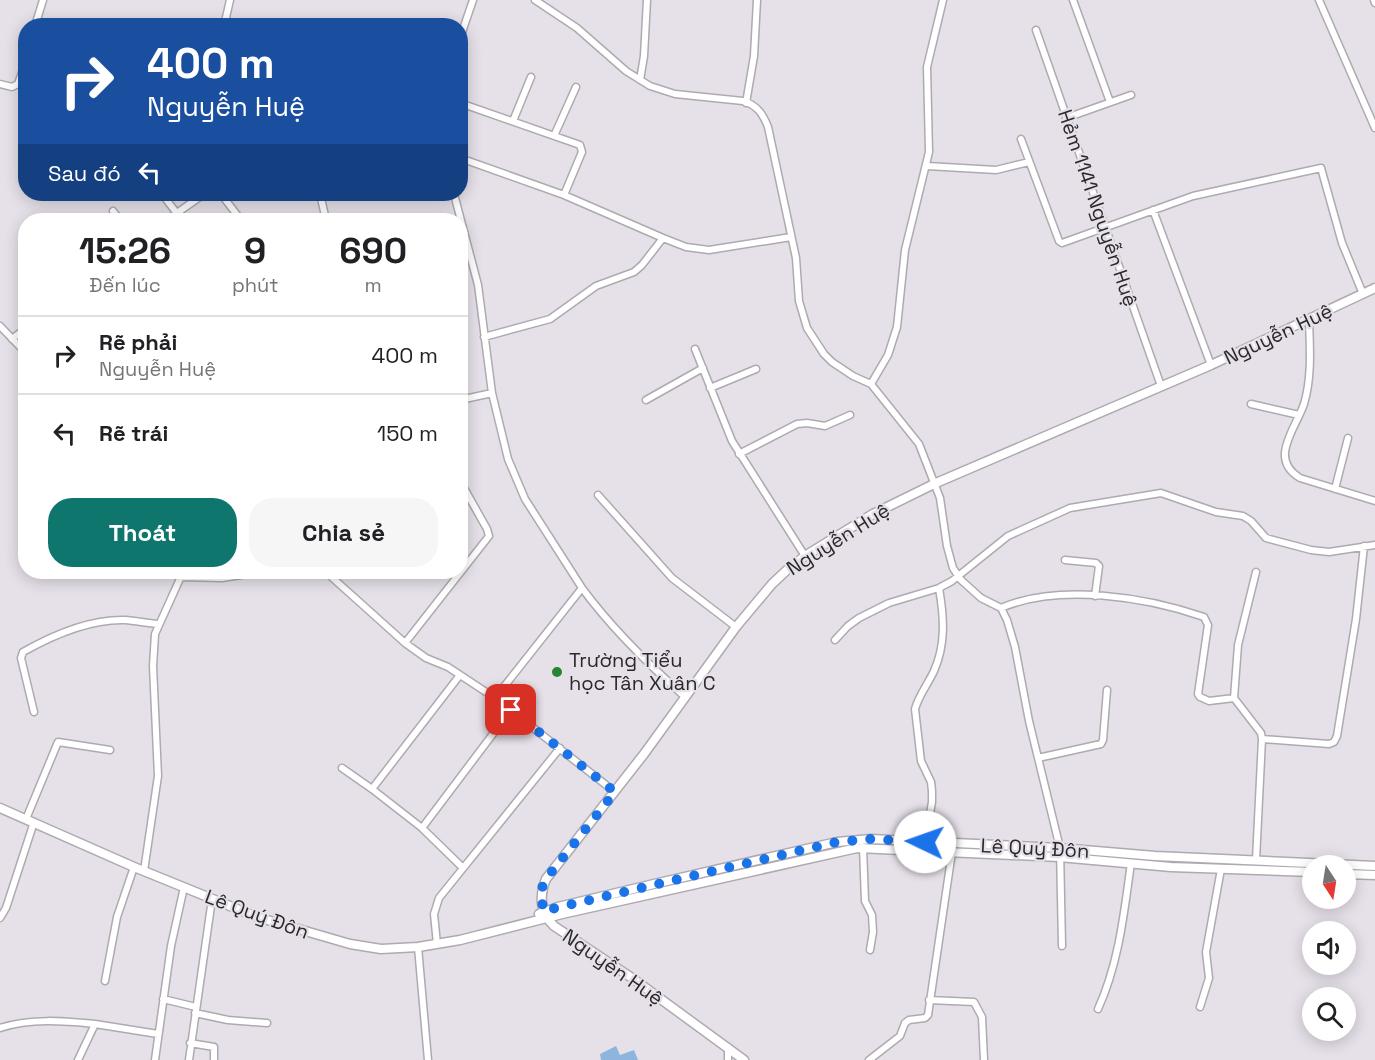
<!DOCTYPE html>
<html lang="vi">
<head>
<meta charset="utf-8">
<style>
  :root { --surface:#fff; --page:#f6f6f6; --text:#202124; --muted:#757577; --line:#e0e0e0; --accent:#0f766e }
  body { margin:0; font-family:"Space Grotesk",sans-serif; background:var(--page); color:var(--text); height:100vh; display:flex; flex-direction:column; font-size:22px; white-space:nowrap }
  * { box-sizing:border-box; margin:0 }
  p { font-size:20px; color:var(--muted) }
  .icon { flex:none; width:33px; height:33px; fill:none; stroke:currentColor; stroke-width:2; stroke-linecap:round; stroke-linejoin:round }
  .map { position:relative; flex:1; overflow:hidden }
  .details { position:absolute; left:18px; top:213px; width:450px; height:366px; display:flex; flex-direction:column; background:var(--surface); border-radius:24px; box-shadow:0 3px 15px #0003 }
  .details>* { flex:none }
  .hud { position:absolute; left:18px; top:18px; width:450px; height:183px; border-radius:24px; box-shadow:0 3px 15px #0003; background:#1a4fa0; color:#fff; overflow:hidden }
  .needle { width:39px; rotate:168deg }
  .fabs { position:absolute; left:1302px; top:855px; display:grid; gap:12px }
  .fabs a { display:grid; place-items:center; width:54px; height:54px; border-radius:50%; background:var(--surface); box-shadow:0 3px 15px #0003; font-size:30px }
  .pin { position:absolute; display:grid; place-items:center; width:51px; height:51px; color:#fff; margin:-26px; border-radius:12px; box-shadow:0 3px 9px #0006 }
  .me { position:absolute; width:66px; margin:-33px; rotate:273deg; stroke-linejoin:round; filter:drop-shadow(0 0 4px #0008) }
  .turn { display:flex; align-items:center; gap:21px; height:126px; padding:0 30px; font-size:27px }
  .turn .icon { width:78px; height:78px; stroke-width:2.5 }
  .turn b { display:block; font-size:42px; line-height:51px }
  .then { display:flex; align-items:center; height:57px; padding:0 30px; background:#0003; gap:12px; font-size:22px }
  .eta { display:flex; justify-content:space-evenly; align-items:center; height:102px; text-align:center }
  .eta b { font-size:36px; font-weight:700; line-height:42px }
  .button { display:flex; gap:12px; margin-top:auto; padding:12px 30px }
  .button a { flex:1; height:69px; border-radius:24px; background:var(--accent); color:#fff; font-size:24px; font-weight:700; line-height:69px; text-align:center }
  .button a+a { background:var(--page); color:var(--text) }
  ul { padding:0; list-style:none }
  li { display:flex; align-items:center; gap:18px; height:78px; padding:0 30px; border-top:2px solid var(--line) }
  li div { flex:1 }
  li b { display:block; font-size:22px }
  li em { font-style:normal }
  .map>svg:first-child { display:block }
  .water { fill:#8eb5de }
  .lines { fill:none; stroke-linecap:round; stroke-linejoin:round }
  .street-casing { stroke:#afa9b0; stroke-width:9 }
  .secondary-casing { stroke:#afa9b0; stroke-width:11 }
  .street { stroke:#fff; stroke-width:6 }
  .secondary { stroke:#fff; stroke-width:8 }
  .route { stroke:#1a73e8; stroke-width:10; stroke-dasharray:0 18 }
  .poi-dot { fill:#288333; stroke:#e6e0e8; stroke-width:2 }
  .labels { text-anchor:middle; stroke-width:4.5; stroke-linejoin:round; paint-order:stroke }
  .street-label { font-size:20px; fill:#2b282b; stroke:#e6e0e8 }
  .poi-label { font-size:20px; fill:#2b282b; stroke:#e6e0e8; text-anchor:start }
</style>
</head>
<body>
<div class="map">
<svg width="1375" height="1060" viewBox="0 0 1375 1060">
  <rect width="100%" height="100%" fill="#e6e0e8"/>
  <!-- water -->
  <path class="water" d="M616 1046 620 1055 634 1050 638 1060H601L600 1054Z"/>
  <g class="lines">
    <!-- street casing -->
    <g class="street-casing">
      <path id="street" d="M535 0 577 28 626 71 650 86 675 94 743 101C757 105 763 114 768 127L796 258 799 301 807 328 824 354 832 362 853 376 871 384 919 444 940 498 947 546 953 568 961 580 981 598 1001 608 1007 620 1015 647 1029 721 1060 848 1062 946
        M1073 0 1110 102
        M1319 0 1375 128
        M1374 0 1375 3
        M35 26 43 0
        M224 26 230 0
        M1036 30 1161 386
        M460 38 473 0
        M640 80 644 56 647 0
        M0 84 12 87 18 84 26 61
        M460 103 580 145 582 152 564 195
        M746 103 754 56 757 0
        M1066 118 1131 95
        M513 121 531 77
        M554 136 576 87
        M1021 139 1059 241 1062 243 1193 196 1321 168 1342 243 1363 294
        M460 158 564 195 663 238
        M927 166 996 170 1029 162
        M162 194 182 220
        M221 194 241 220
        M320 194 326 220
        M454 194 478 285 492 393 508 459 525 499 582 588
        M1153 210 1211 365
        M113 211 120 220
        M167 220 204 194
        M1309 321C1310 348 1312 377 1304 404 1299 419 1287 435 1285 452 1284 464 1290 472 1300 478L1375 501
        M0 326 26 353
        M484 337 550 319 596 286 634 272 642 265 663 238 686 247 709 250 791 237
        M12 339 26 328
        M695 349 732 441 805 556
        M871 384 888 355 897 327 905 250 929 152 927 67 943 0
        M710 388 756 369
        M460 400 492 393
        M646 400 703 368
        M1251 404 1299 415
        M739 454 797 424 807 423 825 426 850 415
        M1335 489 1348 438
        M598 495 672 578 736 627
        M1065 560 1096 563 1099 566 1095 596
        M326 572 405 643 426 658 448 667 495 698 615 792
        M1256 572 1238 645 1234 698 1261 733 1262 739 1256 860
        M182 577 222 578 260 572
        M1001 608C1059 583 1146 597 1204 617L1208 625 1198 694 1200 697 1209 701 1234 698
        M835 640 848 626 859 618 889 603 939 588 952 581 1008 536 1070 508 1161 493 1216 512 1243 516 1251 521 1266 538 1311 550 1329 552 1375 545
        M405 643 489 536 487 529 460 481
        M460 675 372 789 422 828 511 710
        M495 698 582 588C612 629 647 663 684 696
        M34 712 21 658 23 652C53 635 89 619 125 620 136 621 147 623 158 624
        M1262 739 1329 744 1334 742 1337 736 1356 619 1364 546
        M1038 758 1101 744 1103 740 1107 690
        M342 768 372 789
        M26 819 58 742 110 750
        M422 828 463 868
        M925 842 932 802V791L931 782 921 761 915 709C919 695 928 684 934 671 946 644 944 617 939 588
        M863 847 865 901 872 915 873 932 870 950
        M144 871 158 776 153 666 155 634 183 572
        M0 918 6 908 34 822
        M437 944 434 914 439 898 560 748
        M418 947 428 1060
        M105 981 117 917 134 867
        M163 999 196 1007
        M929 1000 974 1002 982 1017 984 1060
        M1200 1007 1209 978 1206 952 1221 869
        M1098 1009C1119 963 1124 913 1131 863
        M195 1013 228 1020 267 1023
        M0 1028C31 1018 63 1021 95 1024
        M190 1043 214 1047V1059
        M78 1060 95 1024 158 1034
        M155 1060 171 946 184 887
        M189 1060 212 899
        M728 1060V1047
        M869 1060 900 1036 905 1023 909 1020 925 1018 928 1015 952 852"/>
    </g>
    <!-- secondary casing -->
    <g class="secondary-casing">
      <path id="secondary" d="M0 808 134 867 257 917 350 944 381 949 418 947 460 940 562 914 857 848 1059 857 1171 867 1312 872
        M1346 874 1375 875
        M539 914 558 907 654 884 837 842 871 839 1060 848 1155 856 1375 866
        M744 1060 632 978 554 926C540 913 539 896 546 879L644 754 736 627 772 584 788 569 805 556 873 514 936 483 1211 365 1375 288"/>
    </g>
    <!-- street -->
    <use href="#street" class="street"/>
    <!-- secondary -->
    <use href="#secondary" class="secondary"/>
  </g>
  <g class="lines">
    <!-- route -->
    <path class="route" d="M511 710 615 792 546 879 541 890 543 911 837 842 871 839 925 842"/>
  </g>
  <!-- markers -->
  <circle class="poi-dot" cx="557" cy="672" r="6"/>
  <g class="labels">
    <!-- street labels -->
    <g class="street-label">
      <text transform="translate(1098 208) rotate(71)" y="7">Hẻm 1141 Nguyễn Huệ</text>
      <text transform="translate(1278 334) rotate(-25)" y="7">Nguyễn Huệ</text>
      <text transform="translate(838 539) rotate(-32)" y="7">Nguyễn Huệ</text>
      <text transform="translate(1035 848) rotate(3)" y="7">Lê Quý Đôn</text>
      <text transform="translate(257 914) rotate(20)" y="7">Lê Quý Đôn</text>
      <text transform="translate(613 967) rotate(35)" y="7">Nguyễn Huệ</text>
    </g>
    <!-- poi labels -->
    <g class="poi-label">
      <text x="569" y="667">Trường Tiểu<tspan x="569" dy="23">học Tân Xuân C</tspan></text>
    </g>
  </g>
</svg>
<div class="fabs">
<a><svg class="needle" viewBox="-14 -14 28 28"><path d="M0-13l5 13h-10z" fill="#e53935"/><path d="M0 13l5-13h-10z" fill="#757577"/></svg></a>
<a><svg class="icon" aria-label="sound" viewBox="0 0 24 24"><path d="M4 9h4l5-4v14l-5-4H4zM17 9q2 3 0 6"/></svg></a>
<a><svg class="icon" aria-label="search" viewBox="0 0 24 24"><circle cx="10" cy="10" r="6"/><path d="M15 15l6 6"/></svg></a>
</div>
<div class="pin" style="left:511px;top:710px;background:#d93025"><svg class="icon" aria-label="arrive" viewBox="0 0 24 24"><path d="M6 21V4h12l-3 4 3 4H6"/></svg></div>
<svg class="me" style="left:925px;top:842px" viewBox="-20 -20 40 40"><circle r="19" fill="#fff"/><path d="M0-13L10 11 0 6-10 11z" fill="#1a73e8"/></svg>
<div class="hud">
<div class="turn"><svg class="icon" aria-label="right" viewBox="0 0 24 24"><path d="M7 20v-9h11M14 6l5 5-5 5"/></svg><div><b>400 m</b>Nguyễn Huệ</div></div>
<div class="then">Sau đó<svg class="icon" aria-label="left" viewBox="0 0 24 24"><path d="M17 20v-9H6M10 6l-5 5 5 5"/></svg></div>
</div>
<section class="details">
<div class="eta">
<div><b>15:26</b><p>Đến lúc</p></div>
<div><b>9</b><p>phút</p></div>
<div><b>690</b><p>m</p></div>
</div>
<ul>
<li><svg class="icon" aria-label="right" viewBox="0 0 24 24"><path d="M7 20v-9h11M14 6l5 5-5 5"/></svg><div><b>Rẽ phải</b><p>Nguyễn Huệ</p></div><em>400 m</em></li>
<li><svg class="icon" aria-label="left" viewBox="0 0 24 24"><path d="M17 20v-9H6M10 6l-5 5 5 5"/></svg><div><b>Rẽ trái</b></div><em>150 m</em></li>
</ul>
<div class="button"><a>Thoát</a><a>Chia sẻ</a></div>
</section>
</div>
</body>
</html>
